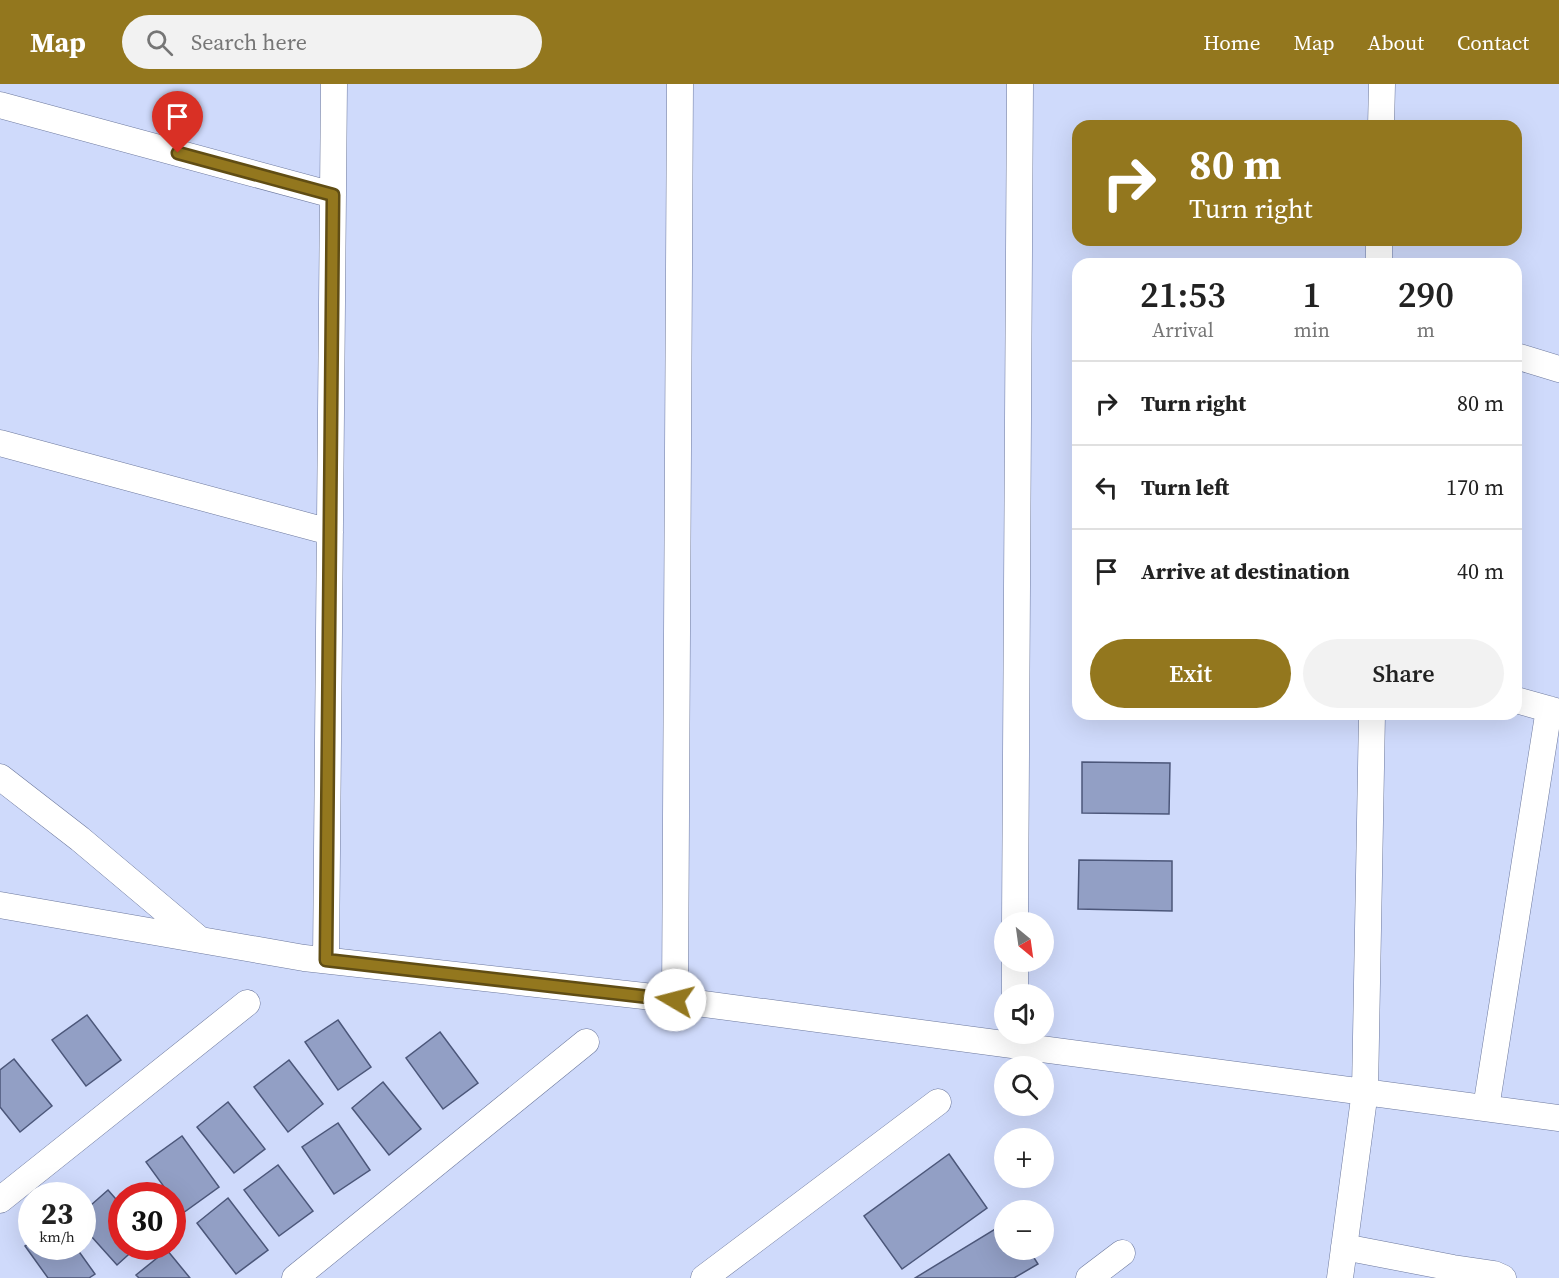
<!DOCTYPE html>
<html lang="en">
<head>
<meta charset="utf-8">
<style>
  :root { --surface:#fff; --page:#f2f2f2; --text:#222; --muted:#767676; --line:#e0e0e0; --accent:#93771e }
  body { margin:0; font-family:"Source Serif 4",serif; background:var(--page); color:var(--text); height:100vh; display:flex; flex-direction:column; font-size:22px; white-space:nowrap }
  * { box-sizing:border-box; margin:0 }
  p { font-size:20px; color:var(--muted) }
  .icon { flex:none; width:33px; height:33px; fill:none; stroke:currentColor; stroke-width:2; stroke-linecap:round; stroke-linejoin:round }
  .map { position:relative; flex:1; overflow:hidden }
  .panel { position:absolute; left:1072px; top:174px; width:450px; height:462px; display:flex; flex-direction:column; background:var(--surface); border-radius:18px; box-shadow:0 6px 24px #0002 }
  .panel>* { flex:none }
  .top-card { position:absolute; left:1072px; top:36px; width:450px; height:126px; border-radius:18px; box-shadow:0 6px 24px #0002; background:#93771e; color:#fff; overflow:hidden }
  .needle { width:39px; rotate:151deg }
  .fabs { position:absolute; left:994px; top:828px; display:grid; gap:12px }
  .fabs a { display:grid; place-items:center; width:60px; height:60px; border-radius:50%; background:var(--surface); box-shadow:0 6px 24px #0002; font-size:30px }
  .speed { position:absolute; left:18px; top:1098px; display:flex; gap:12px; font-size:30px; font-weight:700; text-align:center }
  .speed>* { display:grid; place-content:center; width:78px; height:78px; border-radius:50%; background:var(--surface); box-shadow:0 6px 24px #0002; line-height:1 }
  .speed small { font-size:15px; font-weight:400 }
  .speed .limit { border:9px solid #d22; background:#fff; color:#111 }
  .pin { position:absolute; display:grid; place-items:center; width:51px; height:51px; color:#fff; margin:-62px -26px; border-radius:50% 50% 50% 0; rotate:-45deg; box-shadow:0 0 6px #0007 }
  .pin .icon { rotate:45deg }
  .me { position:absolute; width:66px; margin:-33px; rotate:278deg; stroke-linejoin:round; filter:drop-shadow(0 0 4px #0008) }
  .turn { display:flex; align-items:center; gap:21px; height:126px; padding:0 18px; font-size:27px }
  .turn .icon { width:78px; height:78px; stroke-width:2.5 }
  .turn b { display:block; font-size:42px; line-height:51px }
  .eta { display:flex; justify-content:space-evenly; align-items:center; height:102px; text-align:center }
  .eta b { font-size:36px; font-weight:600; line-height:42px }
  .primary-button { display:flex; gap:12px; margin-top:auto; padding:12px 18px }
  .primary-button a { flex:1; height:69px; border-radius:36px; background:var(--accent); color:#fff; font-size:24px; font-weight:600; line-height:69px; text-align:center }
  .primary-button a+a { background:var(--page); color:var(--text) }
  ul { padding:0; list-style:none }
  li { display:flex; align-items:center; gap:18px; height:84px; padding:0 18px; border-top:2px solid var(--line) }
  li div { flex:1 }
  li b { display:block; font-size:22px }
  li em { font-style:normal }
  header { display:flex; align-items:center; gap:36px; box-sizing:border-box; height:84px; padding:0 30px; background:var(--accent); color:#fff }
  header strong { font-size:28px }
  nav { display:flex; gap:33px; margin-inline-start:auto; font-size:21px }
  .search { width:420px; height:54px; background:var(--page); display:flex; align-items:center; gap:15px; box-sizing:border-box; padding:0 21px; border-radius:33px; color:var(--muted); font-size:22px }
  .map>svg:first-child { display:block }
  .building { fill:#929fc5; stroke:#4c577a; stroke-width:1.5 }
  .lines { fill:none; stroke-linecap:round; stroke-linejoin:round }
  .minor-casing { stroke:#6c789d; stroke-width:27 }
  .minor { stroke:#fff; stroke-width:26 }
  .route-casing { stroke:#604d14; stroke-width:15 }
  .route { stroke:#93771e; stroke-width:10 }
</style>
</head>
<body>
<header>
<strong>Map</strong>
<div class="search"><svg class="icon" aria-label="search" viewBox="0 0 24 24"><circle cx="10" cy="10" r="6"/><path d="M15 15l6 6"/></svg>Search here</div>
<nav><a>Home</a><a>Map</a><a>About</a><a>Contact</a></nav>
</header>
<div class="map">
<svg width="1559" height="1194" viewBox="0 0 1559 1194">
  <rect width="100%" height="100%" fill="#cfdafb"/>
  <!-- building -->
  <path class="building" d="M1082 678 1170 679 1169 730 1082 729Z
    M1079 776 1172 777V827L1078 825Z
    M87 931 121 976 86 1002 52 956Z
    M338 936 371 983 338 1006 305 958Z
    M440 948 478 999 443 1025 406 974Z
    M14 975 52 1022 20 1048 0 1023V986Z
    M289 976 323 1020 288 1048 254 1003Z
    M383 998 421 1045 389 1071 352 1024Z
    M228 1018 265 1065 234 1089 197 1043Z
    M338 1039 370 1086 334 1110 302 1063Z
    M182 1052 219 1103 183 1129 146 1078Z
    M949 1070 987 1124 902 1185 864 1132Z
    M278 1081 313 1127 279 1152 244 1106Z
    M108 1106 122 1122V1162H138L117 1181 82 1142V1129Z
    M228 1114 268 1166 236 1190 197 1139Z
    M1005 1139V1166H1029L1038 1180 1014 1194H915Z
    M32 1158V1162H75L95 1190 89 1194H48L25 1162Z
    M167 1166 190 1194H139L136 1191Z"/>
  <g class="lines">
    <!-- minor casing -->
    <g class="minor-casing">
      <path id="minor" d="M0 21 333 111
        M1381 42 1382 0
        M1379 180V156
        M1516 272 1559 285
        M0 359 330 448
        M1516 616 1559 628
        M0 693 80 755 199 855
        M0 821 304 874 644 912 1559 1034
        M1015 838 1020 0
        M326 876 334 0
        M1015 910V878
        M675 916 680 0
        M1486 1024 1549 625
        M0 1116 247 919
        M1344 1163 1453 1184 1494 1190 1503 1194
        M295 1194 586 958
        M704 1194 938 1018
        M1089 1194 1122 1169
        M1340 1194 1365 1007 1372 630"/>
    </g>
    <!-- minor -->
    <use href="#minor" class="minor"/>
  </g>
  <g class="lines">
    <!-- route casing -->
    <g class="route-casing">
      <path id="route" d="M178 69 333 111 326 876 675 916"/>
    </g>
    <!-- route -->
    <use href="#route" class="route"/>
  </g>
</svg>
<div class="fabs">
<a><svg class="needle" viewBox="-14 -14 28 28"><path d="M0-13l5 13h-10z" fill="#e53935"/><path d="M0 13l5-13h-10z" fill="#767676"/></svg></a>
<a><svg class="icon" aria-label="sound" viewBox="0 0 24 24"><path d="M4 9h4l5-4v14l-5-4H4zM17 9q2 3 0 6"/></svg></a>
<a><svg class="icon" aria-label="search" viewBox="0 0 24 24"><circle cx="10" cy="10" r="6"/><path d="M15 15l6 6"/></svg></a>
<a>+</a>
<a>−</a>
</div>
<div class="speed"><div>23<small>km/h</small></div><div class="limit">30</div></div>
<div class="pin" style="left:178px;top:69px;background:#d93025"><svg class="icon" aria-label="arrive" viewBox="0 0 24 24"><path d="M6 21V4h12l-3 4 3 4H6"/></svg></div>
<svg class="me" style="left:675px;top:916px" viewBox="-20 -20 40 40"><circle r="19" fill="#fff"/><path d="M0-13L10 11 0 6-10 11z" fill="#93771e"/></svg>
<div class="top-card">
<div class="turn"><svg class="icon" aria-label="right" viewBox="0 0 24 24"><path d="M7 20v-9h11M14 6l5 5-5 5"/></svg><div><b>80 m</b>Turn right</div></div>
</div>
<section class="panel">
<div class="eta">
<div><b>21:53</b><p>Arrival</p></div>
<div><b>1</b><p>min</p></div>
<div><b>290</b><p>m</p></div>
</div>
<ul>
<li><svg class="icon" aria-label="right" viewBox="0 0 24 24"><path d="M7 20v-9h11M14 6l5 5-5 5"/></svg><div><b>Turn right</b></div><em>80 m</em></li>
<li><svg class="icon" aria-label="left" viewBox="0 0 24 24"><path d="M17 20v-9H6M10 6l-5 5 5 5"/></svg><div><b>Turn left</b></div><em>170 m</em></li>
<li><svg class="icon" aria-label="arrive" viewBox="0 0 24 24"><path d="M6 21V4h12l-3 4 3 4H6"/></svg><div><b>Arrive at destination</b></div><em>40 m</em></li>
</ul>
<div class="primary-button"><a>Exit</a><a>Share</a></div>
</section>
</div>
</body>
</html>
